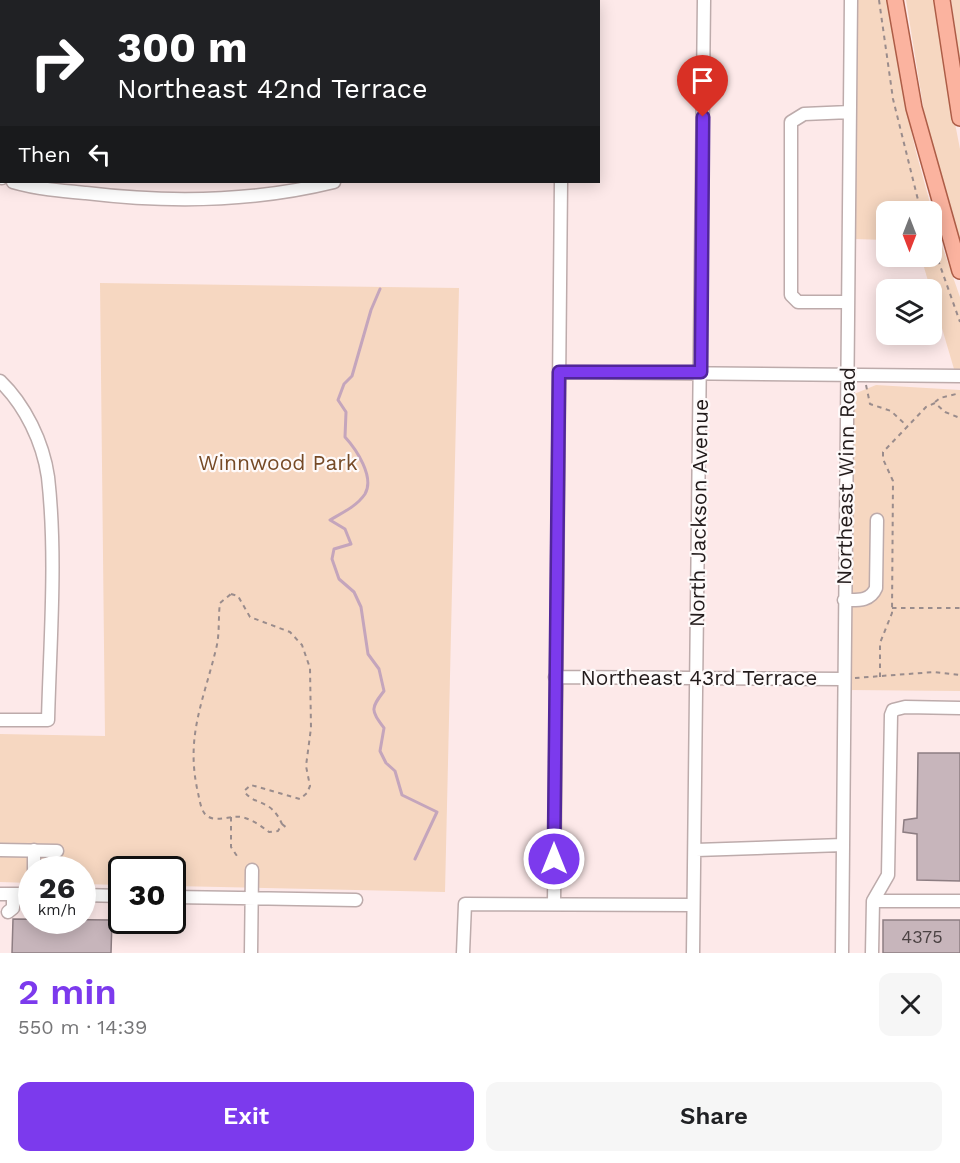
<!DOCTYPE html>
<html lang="en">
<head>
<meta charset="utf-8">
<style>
  :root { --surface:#fff; --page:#f6f6f6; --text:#202124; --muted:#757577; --accent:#7c3aed }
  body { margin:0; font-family:"Work Sans",sans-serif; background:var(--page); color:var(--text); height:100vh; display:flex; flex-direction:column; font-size:22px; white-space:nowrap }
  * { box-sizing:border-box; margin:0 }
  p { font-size:20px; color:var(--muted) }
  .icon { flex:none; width:33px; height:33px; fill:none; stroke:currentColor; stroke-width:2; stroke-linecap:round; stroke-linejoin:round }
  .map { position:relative; height:953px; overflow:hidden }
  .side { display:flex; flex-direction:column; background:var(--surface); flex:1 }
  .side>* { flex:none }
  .banner { position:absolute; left:0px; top:0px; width:600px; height:183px; box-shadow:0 3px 15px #0003; background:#202124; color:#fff; overflow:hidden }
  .needle { width:39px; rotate:180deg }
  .controls { position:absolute; left:876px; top:201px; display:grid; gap:12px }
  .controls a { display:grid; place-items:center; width:66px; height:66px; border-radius:12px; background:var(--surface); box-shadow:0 3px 15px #0003; font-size:30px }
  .speed { position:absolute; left:18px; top:856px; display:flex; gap:12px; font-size:30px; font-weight:700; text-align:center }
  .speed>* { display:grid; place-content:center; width:78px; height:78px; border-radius:50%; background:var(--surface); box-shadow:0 3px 15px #0003; line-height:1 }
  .speed small { font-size:15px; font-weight:400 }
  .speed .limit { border:3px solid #111; border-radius:9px; background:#fff; color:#111 }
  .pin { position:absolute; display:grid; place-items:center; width:51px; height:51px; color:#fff; margin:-62px -26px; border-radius:50% 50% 50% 0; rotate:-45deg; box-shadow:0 0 6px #0007 }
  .pin .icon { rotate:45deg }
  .me { position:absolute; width:66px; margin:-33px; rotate:0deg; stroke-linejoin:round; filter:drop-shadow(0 0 4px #0008) }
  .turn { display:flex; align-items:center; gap:21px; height:126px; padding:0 18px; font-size:27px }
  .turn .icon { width:78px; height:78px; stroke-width:2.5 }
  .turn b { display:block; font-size:42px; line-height:51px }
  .then { display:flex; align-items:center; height:57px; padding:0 18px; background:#0003; gap:12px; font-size:22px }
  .round { display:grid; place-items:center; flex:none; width:63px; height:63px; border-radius:12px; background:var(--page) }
  .overview { display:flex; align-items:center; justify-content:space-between; height:102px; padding:0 18px }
  h1 { font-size:36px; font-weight:600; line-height:45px; color:var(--accent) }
  .primary-button { display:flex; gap:12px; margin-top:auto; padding:12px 18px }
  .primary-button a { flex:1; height:69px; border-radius:12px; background:var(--accent); color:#fff; font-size:24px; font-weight:600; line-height:69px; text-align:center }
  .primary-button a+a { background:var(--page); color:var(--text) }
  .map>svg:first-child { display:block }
  .green { fill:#f6d7c1 }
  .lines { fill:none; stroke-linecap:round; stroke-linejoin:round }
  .stream { stroke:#c4a5bc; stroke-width:3 }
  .building { fill:#c7b5bb; stroke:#8d7d82; stroke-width:1.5 }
  .minor-casing { stroke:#bdabab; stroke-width:15 }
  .major-casing { stroke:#ad5d47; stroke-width:18 }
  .path { stroke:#9a8c8c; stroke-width:2; stroke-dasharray:4.5 4.5; stroke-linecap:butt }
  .minor { stroke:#fff; stroke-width:12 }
  .major { stroke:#fbb39f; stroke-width:15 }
  .route-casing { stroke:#51269a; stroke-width:15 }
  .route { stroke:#7c3aed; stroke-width:10 }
  .labels { text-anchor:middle; stroke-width:4.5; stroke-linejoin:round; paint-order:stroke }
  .number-label { font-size:18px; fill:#4b4243 }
  .park-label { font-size:21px; fill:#764a26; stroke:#fefafa }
  .street-label { font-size:21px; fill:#221b1b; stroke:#fefafa }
</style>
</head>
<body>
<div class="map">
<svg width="960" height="953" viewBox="0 0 960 953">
  <rect width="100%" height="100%" fill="#fde9e9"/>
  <!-- green -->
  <path class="green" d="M857 0H890L905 104 916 152 941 243 960 297V370L954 369 921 257 932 256V212H886V240L854 239Z
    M906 0H935L944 67 960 149V248L927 130Z
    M951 0H960V63Z
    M100 283 459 288 445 892 173 886 172 870H122L121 885 83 884 82 870H32L31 883 0 882V734L105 736Z
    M876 385 960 390V691L849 690 854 394Z"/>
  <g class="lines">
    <!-- stream -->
    <path class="stream" d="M380 289 371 310 352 376 344 384 338 400 346 412 345 437C356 449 375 477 365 494 357 506 342 513 330 520L345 529 351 544 334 549 332 559 339 579 354 592 361 607 368 654 379 669 384 691C370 709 371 710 384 728L380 751 386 763 395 771 402 795 437 812 415 859"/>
  </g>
  <!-- building -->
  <path class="building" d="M918 753H960V881L917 880V834L903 832 904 820 917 818Z
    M13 919 112 920 111 953H12Z
    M883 920H960V953H883Z"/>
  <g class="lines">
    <!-- minor casing -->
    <g class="minor-casing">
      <path id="minor" d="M533 0 534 2
        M556 2 557 0
        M0 177 2 178
        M13 182C37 189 62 191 86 193 169 203 253 202 334 182
        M848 302H798L791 295V122L804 114 850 112
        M559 372 960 376
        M0 381C25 405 43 442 48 477 57 557 50 640 48 720H0
        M844 600C857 600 870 602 876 588L877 520
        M555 677 843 679
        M0 850 57 851
        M696 850 843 845
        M34 870V850
        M0 894H32
        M82 895 122 896
        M172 897 356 900
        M873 901H960
        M554 904 561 182
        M8 912 13 908V894
        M251 953 252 870
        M463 953 465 904 693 905
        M693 953 704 0
        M842 953 851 0
        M872 953 873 901 888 875 891 715 893 710 905 707 960 708"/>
    </g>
    <!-- major casing -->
    <g class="major-casing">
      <path id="major" d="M895 0 914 108 960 271
        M942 0 960 118"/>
    </g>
    <!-- path -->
    <path class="path" d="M879 0 893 99 921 212
      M932 243 960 322
      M866 385 870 404 891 411 908 427
      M935 402 940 398 960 393
      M231 594 238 596 250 617 290 632 302 645 310 668 311 728 306 766 310 786 307 793 300 799 251 785 244 791C255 807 270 797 282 824L278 831 269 832C261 826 252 819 241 817 230 815 214 824 205 814 200 808 199 796 197 788 186 735 204 699 216 649 220 634 218 617 220 603Z
      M892 608H960
      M880 677V643L892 613 893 481 883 459V452L926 407 935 403 945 412 960 418
      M855 678 934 672 960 675
      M231 817V847L239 859
      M282 824 288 829"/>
    <!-- minor -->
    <use href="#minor" class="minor"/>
    <!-- major -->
    <use href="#major" class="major"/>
  </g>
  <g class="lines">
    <!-- route casing -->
    <g class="route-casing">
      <path id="route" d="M554 859 559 372H701L703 117"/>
    </g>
    <!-- route -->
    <use href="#route" class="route"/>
  </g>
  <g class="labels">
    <!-- number labels -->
    <g class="number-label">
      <text x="922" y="943">4375</text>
    </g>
    <!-- park labels -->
    <g class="park-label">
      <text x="278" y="470">Winnwood Park</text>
    </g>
    <!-- street labels -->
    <g class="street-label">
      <text transform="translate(846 476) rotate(-89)" y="7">Northeast Winn Road</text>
      <text transform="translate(699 513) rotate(-89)" y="7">North Jackson Avenue</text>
      <text x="699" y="685">Northeast 43rd Terrace</text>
    </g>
  </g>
</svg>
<div class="controls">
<a><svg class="needle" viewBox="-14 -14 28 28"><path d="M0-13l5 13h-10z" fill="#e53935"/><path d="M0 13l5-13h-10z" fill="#757577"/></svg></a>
<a><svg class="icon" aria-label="layers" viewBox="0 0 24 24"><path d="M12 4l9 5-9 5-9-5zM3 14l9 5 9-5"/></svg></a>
</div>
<div class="speed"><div>26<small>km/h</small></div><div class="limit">30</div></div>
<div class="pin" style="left:703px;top:117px;background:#d93025"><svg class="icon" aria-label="arrive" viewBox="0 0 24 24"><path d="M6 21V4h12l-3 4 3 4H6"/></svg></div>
<svg class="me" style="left:554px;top:859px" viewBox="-20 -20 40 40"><circle r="17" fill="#7c3aed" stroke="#fff" stroke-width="3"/><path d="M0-11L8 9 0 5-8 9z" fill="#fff"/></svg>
<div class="banner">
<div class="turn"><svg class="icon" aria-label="right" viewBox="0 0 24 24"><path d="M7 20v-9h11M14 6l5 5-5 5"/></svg><div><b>300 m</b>Northeast 42nd Terrace</div></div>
<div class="then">Then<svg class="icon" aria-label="left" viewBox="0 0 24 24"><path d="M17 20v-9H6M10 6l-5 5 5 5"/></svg></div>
</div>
</div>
<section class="side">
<div class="overview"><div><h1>2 min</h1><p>550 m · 14:39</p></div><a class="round"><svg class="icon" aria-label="close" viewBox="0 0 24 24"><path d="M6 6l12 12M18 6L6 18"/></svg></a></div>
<div class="primary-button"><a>Exit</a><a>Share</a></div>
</section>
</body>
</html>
